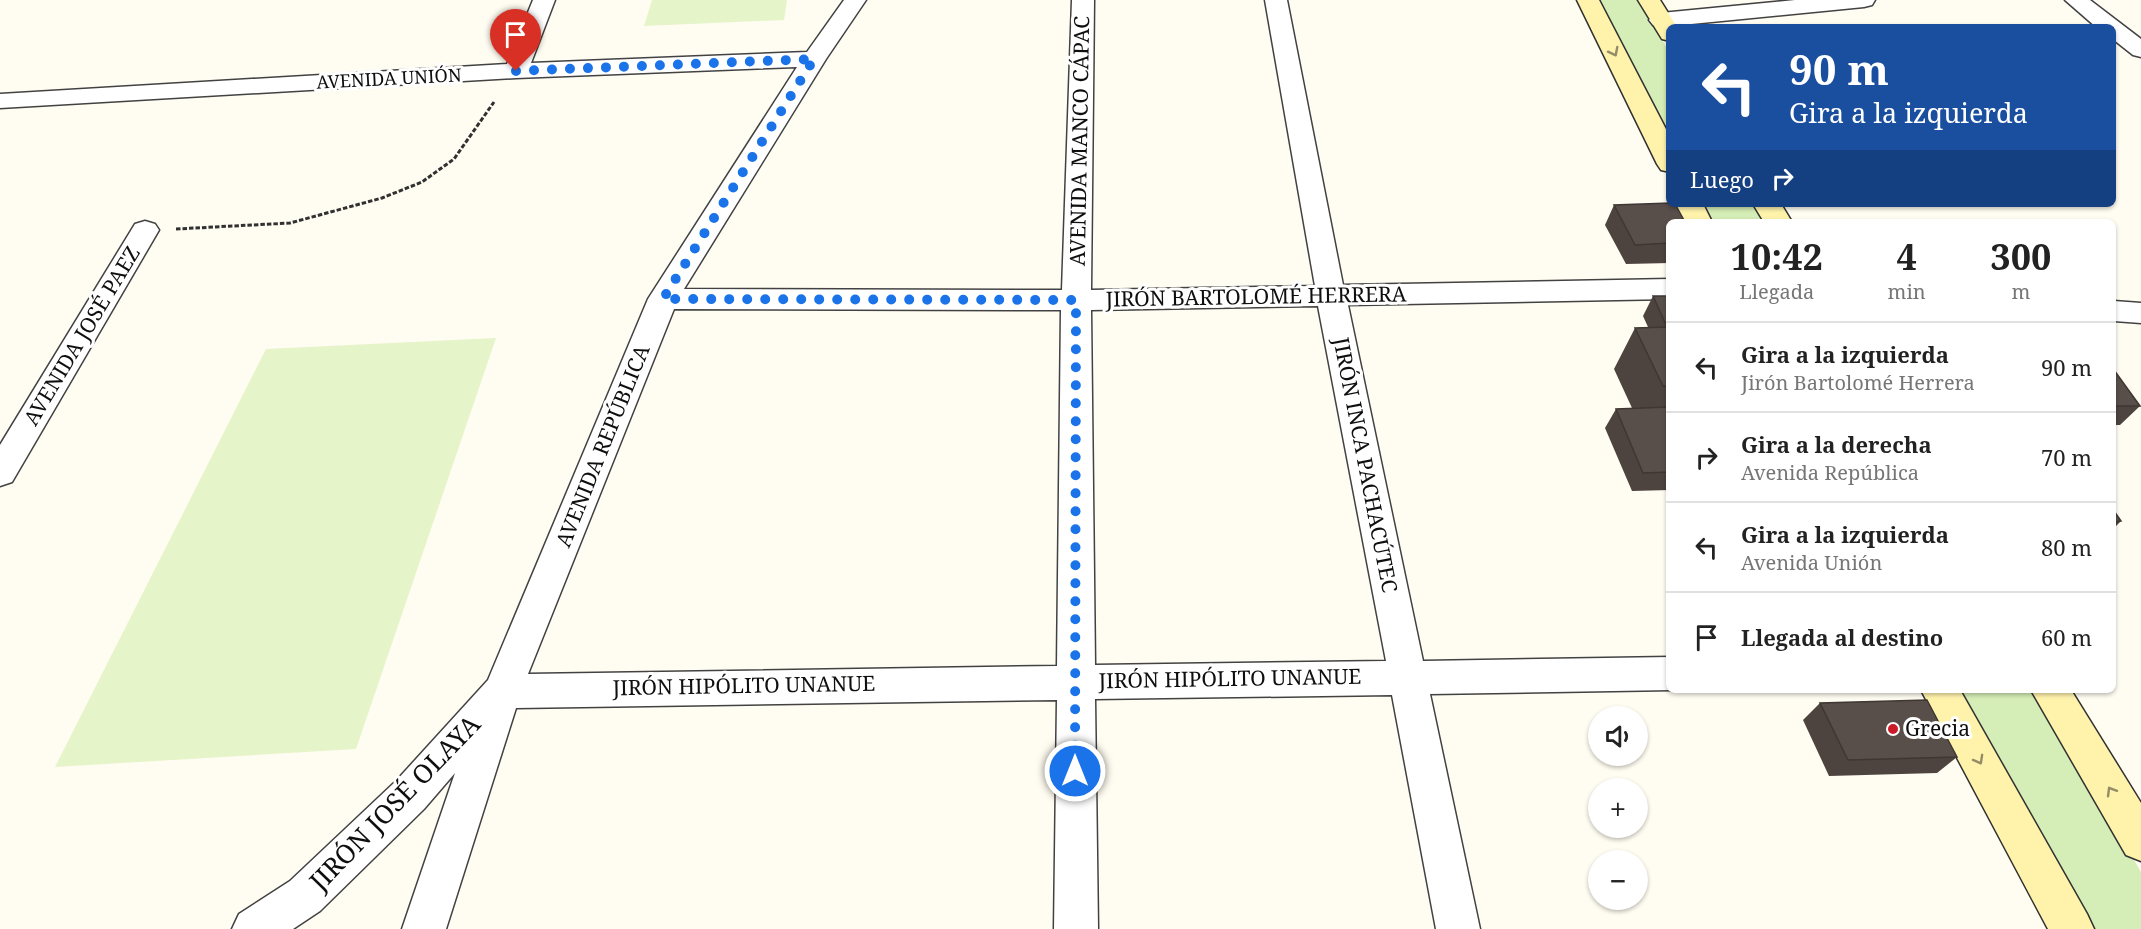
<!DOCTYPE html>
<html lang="es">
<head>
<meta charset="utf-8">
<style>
  :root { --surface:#fff; --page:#f6f6f6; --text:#222; --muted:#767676; --line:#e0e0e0 }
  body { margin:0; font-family:"Noto Serif",serif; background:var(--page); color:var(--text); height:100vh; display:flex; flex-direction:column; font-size:22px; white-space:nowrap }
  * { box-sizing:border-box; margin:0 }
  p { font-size:20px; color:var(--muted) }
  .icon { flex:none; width:33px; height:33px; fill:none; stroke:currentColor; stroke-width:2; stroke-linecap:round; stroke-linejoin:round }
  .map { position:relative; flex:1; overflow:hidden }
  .panel { position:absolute; left:1666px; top:219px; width:450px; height:474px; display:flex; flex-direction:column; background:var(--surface); border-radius:9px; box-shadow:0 2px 4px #0004 }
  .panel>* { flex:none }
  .banner { position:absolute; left:1666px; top:24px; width:450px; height:183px; border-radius:9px; box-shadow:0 2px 4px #0004; background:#1a4fa0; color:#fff; overflow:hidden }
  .fabs { position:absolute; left:1588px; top:706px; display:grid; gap:12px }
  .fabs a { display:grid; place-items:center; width:60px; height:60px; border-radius:50%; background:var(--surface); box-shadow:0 2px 4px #0004; font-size:30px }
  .pin { position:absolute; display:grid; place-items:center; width:51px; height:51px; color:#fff; margin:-62px -26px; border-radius:50% 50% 50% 0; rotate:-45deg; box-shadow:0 0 6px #0007 }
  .pin .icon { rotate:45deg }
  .me { position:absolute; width:66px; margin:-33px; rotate:0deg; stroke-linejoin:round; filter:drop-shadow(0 0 4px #0008) }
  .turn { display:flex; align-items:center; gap:21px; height:126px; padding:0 24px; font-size:27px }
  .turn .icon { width:78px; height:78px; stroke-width:2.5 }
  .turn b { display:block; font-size:42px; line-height:51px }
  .then { display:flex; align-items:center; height:57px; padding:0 24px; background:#0003; gap:12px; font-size:22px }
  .eta { display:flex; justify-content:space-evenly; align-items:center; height:102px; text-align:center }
  .eta b { font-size:36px; font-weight:700; line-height:42px }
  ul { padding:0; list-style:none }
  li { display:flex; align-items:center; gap:18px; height:90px; padding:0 24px; border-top:2px solid var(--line) }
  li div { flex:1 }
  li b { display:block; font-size:22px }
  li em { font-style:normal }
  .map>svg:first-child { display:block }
  .green { fill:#d5edb6 }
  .pitch { fill:#e6f4c9 }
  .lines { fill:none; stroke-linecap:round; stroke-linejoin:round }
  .street-casing { stroke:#424242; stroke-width:3 }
  .secondary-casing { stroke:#313131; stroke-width:3 }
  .path { stroke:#313131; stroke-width:3; stroke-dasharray:4.5 2; stroke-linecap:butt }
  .street { fill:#fff; fill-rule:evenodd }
  .secondary { fill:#fff3ac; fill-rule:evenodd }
  .wall { fill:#4d4440 }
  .building { fill:#594f4a; stroke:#3e3734; stroke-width:1.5 }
  .oneway { stroke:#938c65 }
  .route { stroke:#1a73e8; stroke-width:10; stroke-dasharray:0 18 }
  .poi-dot { fill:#cc1a28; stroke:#fff; stroke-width:2 }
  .labels { text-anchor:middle; stroke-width:6; stroke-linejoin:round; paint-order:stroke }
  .far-street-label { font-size:18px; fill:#0f0f0f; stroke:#fff }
  .street-label { font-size:21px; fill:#0f0f0f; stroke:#fff }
  .poi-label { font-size:21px; fill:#0f0f0f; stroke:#fff; text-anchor:start }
  .near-street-label { font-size:26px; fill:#0f0f0f; stroke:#fff }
</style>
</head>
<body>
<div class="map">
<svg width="2141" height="929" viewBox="0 0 2141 929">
  <rect width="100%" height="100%" fill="#fffcf1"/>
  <!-- green -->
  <path class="green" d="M1596 0H1639L1669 52V141Z
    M1702 204H1756L1766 222H1711Z
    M1953 690H2035L2141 872V929H2087Z"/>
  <!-- pitch -->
  <path class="pitch" d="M652 0H787L784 20 644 26Z
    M496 338 356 749 55 767 266 349Z"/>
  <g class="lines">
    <!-- street casing -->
    <g class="street-casing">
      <path id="street" d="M533 0H555L531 63 807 52 844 0H866L826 59 684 289 1062 290 1072 0H1094L1091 290 1315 286 1265 0H1287L1343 285 1670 279V299L1348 305 1423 661 1670 657V690H1672L1430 694 1480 929H1436L1392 695 1095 699 1098 929H1054L1057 700 516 708 446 929H402L455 773 424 809 320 911 293 929H232L239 914 290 881 396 781 488 680 648 299 797 67 516 78 0 108V94L507 64ZM1318 306 1386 661 1095 665 1091 310ZM674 309 1061 310 1057 666 528 674Z
        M1795 0H1875L1872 5 1864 7 1661 27 1653 25 1649 20 1653 15 1661 13Z
        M2065 0H2090L2141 39V57L2133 55 2114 40V27H2096Z
        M145 221 155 224 159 230 12 482 0 486V445L135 224Z
        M2114 301 2141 303V323L2114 321Z"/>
    </g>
    <!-- secondary casing -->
    <g class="secondary-casing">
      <path id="secondary" d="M1577 0H1599L1670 137V172L1661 170 1657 164Z
        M1638 0H1660L1677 27H1670V41L1662 39Z
        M1675 204H1703L1712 222H1684Z
        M1753 204H1781L1792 222H1764Z
        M1921 690H1960L2087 914 2094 929H2048Z
        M2031 690H2071L2141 803V861L2126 855Z"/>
    </g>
    <!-- path -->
    <path class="path" d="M176 229 290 223 382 198 422 182 454 159 494 102"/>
    <!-- street -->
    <use href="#street" class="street"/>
    <!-- secondary -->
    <use href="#secondary" class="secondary"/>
  </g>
  <!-- wall -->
  <path class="wall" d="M1614 205 1670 222V263L1626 264 1605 225Z
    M1653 296H1670V490L1632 491 1605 428 1616 409 1632 408 1614 369 1635 328 1648 327 1643 316Z
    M2114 370 2140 406 2120 425H2114Z
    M2114 511 2121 521 2114 528Z
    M1820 703 1957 757 1937 773 1829 776 1803 720Z"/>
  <!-- building -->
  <path class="building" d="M1670 203V204H1675L1685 222H1670V243L1635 245 1614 205Z
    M1653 296H1670V327H1667Z
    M1670 327V386H1663L1635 328Z
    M2114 370 2140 406H2114Z
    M1670 407V472L1643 473 1616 409Z
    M2114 511 2121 521 2114 522Z
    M1927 700 1957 757 1848 760 1820 703Z"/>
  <!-- one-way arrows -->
  <defs><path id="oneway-chevron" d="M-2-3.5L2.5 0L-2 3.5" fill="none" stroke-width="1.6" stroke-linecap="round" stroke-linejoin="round" transform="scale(1.5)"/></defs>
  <g class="oneway">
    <use href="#oneway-chevron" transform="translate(1614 52) rotate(63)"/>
    <use href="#oneway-chevron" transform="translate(1979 760) rotate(61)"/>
    <use href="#oneway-chevron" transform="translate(2111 791) rotate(-121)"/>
  </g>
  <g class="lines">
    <!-- route -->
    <path class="route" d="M516 71 814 59 663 299 1076 300 1075 771"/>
  </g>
  <!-- markers -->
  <circle class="poi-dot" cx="1893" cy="729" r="6"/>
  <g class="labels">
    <!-- far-street labels -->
    <g class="far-street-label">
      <text transform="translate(389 79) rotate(-3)" y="6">AVENIDA UNIÓN</text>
    </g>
    <!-- street labels -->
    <g class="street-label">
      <text transform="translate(1080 141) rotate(-89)" y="7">AVENIDA MANCO CÁPAC</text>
      <text transform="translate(1256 297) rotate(-1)" y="7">JIRÓN BARTOLOMÉ HERRERA</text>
      <text transform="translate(82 336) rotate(-59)" y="7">AVENIDA JOSÉ PAEZ</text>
      <text transform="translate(603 446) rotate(-68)" y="7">AVENIDA REPÚBLICA</text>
      <text transform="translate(1365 465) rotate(79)" y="7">JIRÓN INCA PACHACÚTEC</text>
      <text transform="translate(1230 679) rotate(-1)" y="7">JIRÓN HIPÓLITO UNANUE</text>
      <text transform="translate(744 686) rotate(-1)" y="7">JIRÓN HIPÓLITO UNANUE</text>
    </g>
    <!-- poi labels -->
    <g class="poi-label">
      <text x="1905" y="736">Grecia</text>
    </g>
    <!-- near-street labels -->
    <g class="near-street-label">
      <text transform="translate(395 803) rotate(-46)" y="9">JIRÓN JOSÉ OLAYA</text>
    </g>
  </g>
</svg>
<div class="fabs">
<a><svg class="icon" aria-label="sound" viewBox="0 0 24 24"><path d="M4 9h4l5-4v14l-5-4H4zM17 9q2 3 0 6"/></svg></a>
<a>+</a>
<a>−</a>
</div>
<div class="pin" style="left:516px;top:71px;background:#d93025"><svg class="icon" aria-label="arrive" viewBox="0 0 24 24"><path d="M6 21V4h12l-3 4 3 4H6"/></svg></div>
<svg class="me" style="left:1075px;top:771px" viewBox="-20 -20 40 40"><circle r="17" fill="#1a73e8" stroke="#fff" stroke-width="3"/><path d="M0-11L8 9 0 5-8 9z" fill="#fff"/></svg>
<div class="banner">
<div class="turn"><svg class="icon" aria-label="left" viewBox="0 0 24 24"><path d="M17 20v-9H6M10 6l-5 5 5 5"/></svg><div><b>90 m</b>Gira a la izquierda</div></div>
<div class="then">Luego<svg class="icon" aria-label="right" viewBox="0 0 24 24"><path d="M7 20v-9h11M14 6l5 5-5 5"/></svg></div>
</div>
<section class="panel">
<div class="eta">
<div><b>10:42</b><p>Llegada</p></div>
<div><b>4</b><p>min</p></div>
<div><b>300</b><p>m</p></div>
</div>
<ul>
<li><svg class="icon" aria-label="left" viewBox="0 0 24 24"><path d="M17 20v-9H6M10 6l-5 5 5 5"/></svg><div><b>Gira a la izquierda</b><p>Jirón Bartolomé Herrera</p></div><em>90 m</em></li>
<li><svg class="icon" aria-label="right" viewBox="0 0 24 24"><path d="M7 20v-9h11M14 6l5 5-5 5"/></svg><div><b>Gira a la derecha</b><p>Avenida República</p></div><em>70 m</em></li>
<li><svg class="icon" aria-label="left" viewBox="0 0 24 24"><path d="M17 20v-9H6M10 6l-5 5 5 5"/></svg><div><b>Gira a la izquierda</b><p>Avenida Unión</p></div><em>80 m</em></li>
<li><svg class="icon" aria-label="arrive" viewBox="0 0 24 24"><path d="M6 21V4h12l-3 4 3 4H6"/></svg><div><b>Llegada al destino</b></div><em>60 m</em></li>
</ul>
</section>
</div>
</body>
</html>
